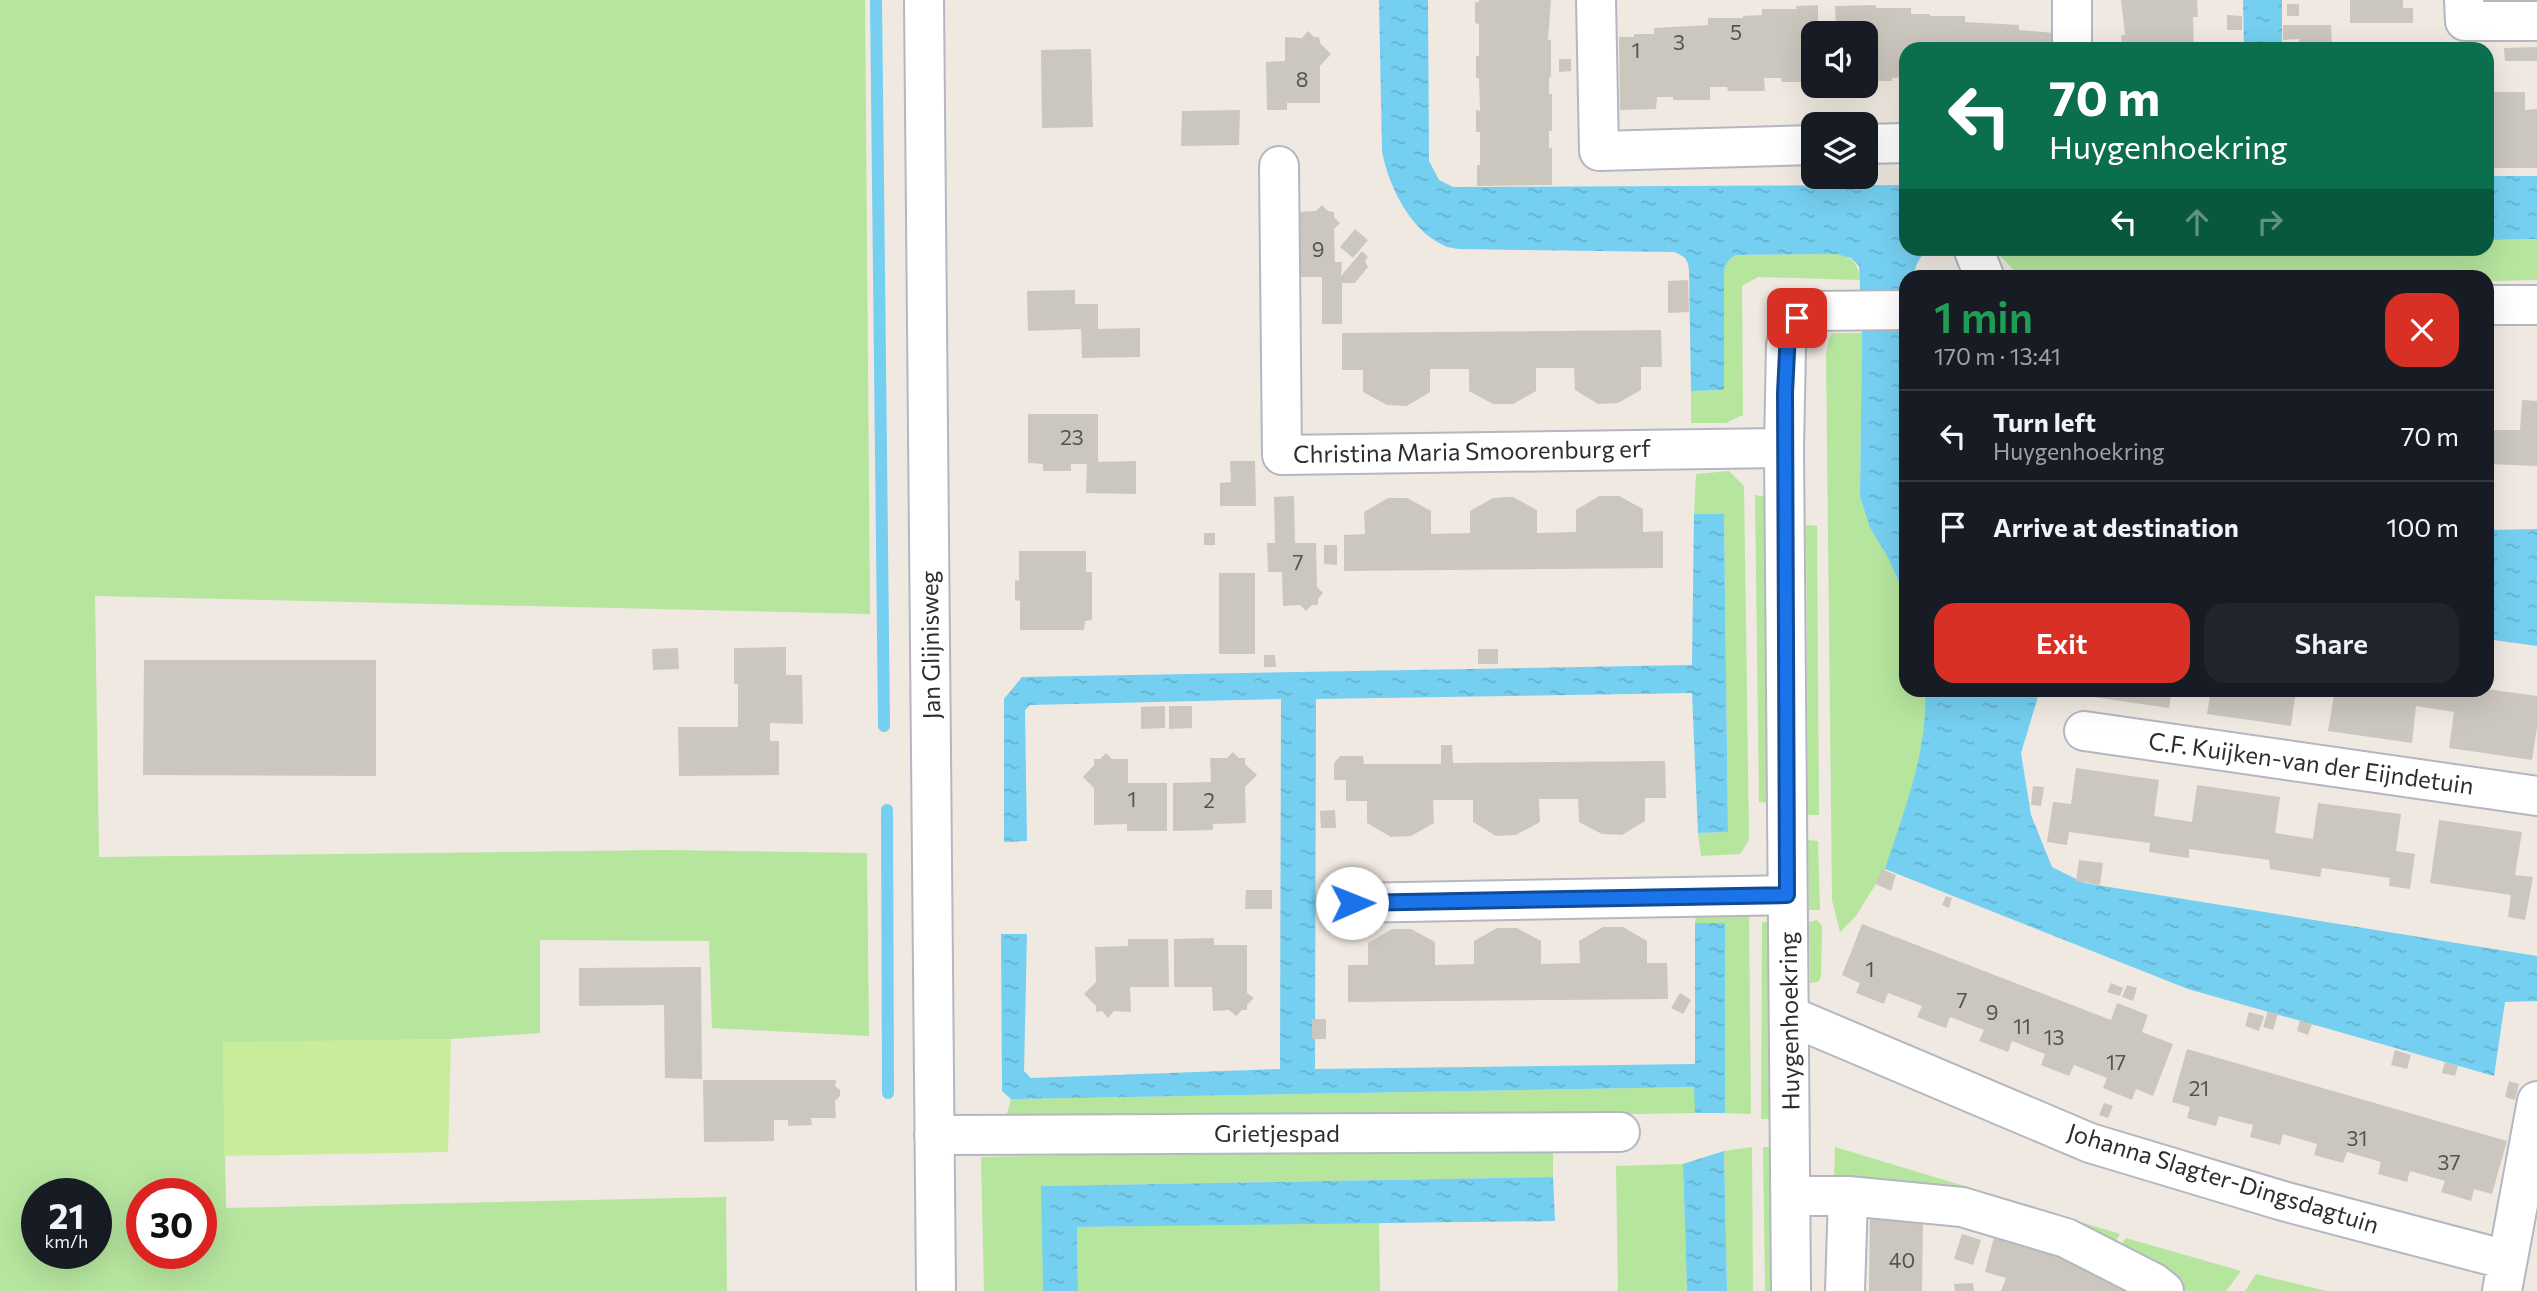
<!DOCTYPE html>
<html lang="en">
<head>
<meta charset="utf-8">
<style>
  :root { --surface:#171b24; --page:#20242c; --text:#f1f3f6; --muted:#9ea1a6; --line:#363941; --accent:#d93025 }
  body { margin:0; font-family:Commissioner,sans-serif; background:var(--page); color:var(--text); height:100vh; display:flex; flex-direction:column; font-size:26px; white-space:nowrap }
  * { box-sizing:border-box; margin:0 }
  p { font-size:23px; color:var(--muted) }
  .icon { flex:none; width:38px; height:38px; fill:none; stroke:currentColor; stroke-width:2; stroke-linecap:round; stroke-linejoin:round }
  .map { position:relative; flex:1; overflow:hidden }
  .side { position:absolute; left:1899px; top:270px; width:595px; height:427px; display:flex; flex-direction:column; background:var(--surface); border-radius:21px; box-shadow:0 7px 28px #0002 }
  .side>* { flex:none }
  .guide { position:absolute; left:1899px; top:42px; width:595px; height:214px; border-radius:21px; box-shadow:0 7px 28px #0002; background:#0b6e4f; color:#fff; overflow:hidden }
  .fabs { position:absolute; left:1801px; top:21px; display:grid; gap:14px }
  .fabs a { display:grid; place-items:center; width:77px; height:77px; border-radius:14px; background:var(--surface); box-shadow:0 7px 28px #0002; font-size:35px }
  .speed { position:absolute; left:21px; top:1178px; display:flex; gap:14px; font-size:35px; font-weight:700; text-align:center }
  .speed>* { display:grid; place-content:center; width:91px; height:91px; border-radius:50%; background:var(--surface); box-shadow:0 7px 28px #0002; line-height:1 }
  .speed small { font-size:18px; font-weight:400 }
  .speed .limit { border:10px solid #d22; background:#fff; color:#111 }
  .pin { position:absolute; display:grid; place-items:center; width:60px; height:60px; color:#fff; margin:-30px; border-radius:14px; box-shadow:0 4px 10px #0006 }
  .me { position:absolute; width:77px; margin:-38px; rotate:89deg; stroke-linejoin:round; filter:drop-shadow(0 0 5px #0008) }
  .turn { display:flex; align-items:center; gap:24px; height:147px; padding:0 35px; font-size:32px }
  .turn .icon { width:91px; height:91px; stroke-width:2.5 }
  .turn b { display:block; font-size:49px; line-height:60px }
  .lanes { display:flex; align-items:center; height:66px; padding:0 35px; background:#0003; justify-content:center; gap:35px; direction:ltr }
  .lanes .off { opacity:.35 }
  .round { display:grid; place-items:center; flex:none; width:74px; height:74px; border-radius:21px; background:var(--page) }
  .summary { display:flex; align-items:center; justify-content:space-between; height:119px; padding:0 35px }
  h1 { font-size:42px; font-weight:600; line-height:52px; color:#1e9e55 }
  .action { display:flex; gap:14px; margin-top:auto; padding:14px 35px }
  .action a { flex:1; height:80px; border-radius:21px; background:var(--accent); color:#fff; font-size:28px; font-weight:600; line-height:80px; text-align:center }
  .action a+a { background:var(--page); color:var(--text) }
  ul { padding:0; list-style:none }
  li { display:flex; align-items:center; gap:21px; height:91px; padding:0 35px; border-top:2px solid var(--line) }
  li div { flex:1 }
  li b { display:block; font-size:26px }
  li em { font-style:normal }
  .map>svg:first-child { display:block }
  .grass { fill:#b6e59e; fill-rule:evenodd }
  .pitch { fill:#c9ec9a }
  .water { fill:url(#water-ripples) }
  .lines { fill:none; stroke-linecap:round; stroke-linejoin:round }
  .stream { stroke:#75cff0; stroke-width:12 }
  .building { fill:#cbc7bf }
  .minor-casing { stroke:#b4b7c1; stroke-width:42 }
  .minor { stroke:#fff; stroke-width:38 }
  .route-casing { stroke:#114b97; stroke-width:18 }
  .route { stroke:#1a73e8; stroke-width:12 }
  .labels { text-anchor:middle; stroke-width:5; stroke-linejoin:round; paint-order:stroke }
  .number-label { font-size:21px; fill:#555452 }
  .street-label { font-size:24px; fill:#2e2e2e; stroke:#fff }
</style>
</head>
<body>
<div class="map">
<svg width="2537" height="1291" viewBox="0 0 2537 1291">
  <defs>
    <pattern id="water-ripples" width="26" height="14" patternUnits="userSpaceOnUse" patternTransform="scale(1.75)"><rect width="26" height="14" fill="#75cff0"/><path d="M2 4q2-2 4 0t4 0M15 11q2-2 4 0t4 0" fill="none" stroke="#66b2ce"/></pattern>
  </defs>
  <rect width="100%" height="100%" fill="#efe9e1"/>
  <!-- grass -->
  <path class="grass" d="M0 0H865L870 614 95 596 99 857 665 850 867 853 869 1036 712 1028 709 941 540 940V1033L451 1039 223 1043 226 1208 726 1197 727 1291H0ZM37 1194H96V1253H37ZM142 1194H201V1253H142Z
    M2537 239V280L2487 281V276H2019L1994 249 2487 248V240Z
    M1836 254C1853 257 1858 263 1860 280L1758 277 1742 286 1743 415 1726 423H1691V391L1724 390V272L1726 262 1736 255Z
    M1831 333H1862L1860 497 1870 528 1887 556 1906 597V690H1925L1926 709 1922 746 1913 791 1885 869 1856 916 1840 932 1832 900 1826 353Z
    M1729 471 1744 486 1749 840 1740 854 1701 856 1698 833 1728 832 1724 514H1694L1696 474Z
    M1755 495 1767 497 1772 803 1759 802Z
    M1806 525 1817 526 1819 815H1808Z
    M1808 840 1818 841 1820 910H1809Z
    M1697 905 1740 906 1749 917 1751 1114 1725 1113V923H1695Z
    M1817 920 1822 926 1821 977 1818 982 1810 983 1809 922Z
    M1762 922H1774V1119H1761Z
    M1695 1087V1113L1004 1125 1011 1099Z
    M1553 1146V1177L1042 1186 1043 1291H984L981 1157Z
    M1752 1147 1753 1291H1727L1724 1151Z
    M1763 1147H1774L1775 1291H1765Z
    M1835 1147 1994 1195 1993 1203 1834 1184Z
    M1683 1164 1687 1291H1618L1616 1166Z
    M2008 1200 2120 1234 2112 1248 2007 1205Z
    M1379 1222 1380 1291H1078L1077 1227Z
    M2126 1238 2241 1271 2226 1291H2181L2118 1249Z
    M2256 1274 2326 1291H2245Z"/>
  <!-- pitch -->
  <path class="pitch" d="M451 1039 448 1152 224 1156 223 1042Z"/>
  <!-- water -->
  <path class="water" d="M1379 0H1428L1429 161 1439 180 1453 187 1906 185V248L1932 249C1920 253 1916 265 1913 276H1906V597L1887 556 1870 528 1860 497 1862 333 1859 266 1851 258 1836 254 1736 255C1729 259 1725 263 1724 272V390L1691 391 1689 270C1688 258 1684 256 1674 252L1459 249C1454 248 1448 248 1443 245 1410 230 1388 185 1382 151Z
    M2243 0H2282V49H2244Z
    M2487 176H2537V239L2487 240Z
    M1694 514H1724L1728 832 1698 833 1692 693 1316 699 1315 1069 1695 1064V923H1725V1113H1695L1694 1087 1011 1099 1002 1091 1001 934H1027L1024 1071 1031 1078 1280 1069 1281 699 1030 705 1025 710 1027 841 1004 842V699L1022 677 1692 665Z
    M2537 529V646L2487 639V530Z
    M1925 690H2040L2021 753 2031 815 2052 867 2084 883 2537 956V1001L2505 1002 2494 1076 2188 989 1885 869C1904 810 1928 753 1925 690Z
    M1724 1151 1727 1291H1687L1683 1164Z
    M1553 1177 1555 1221 1077 1227 1078 1291H1043L1041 1186Z"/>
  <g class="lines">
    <!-- stream -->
    <path class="stream" d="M876 0 884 726
      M887 810 888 1093"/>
  </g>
  <!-- building -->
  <path class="building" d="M1479 0H1551L1548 40H1551V77H1549V94H1552V131H1549V148H1552V185L1477 186V165H1480V132H1476V110L1480 111 1479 78H1476V56H1479V24L1475 23V2H1479Z
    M2121 0H2197L2198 17H2193L2194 49H2122L2121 35H2125Z
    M2350 0H2403V8H2413V23H2350Z
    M2287 4H2299V16H2287Z
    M1818 5V33H1813V82H1782L1781 78H1764L1765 91H1728L1727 87H1710V100H1673V97H1657L1656 109 1620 110 1619 37H1634V34H1654V28L1708 25V18H1743V16L1762 15V9H1797L1796 6Z
    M1876 5V8H1911V14H1930V16H1965V22L2019 25V30L2054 33V49H1906V77L1892 78V81H1866V33H1830V31H1836L1835 6Z
    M2227 15 2242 16V30H2227Z
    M2283 25H2331L2332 49H2299V39L2283 40Z
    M1308 31 1314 37H1319L1320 43 1331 54 1320 66V103H1287V110H1267L1266 62 1285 61V37L1302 38Z
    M2537 47V61H2505L2504 48Z
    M1091 49 1093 127 1042 128 1041 50Z
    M1559 59H1571V71L1559 72Z
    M2493 92H2525V110L2537 109V168H2487V110H2493Z
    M1240 110 1239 145 1181 146 1182 111Z
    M1322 205 1328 211 1334 212V217L1340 223 1334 229 1335 262H1342L1341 276 1362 251 1368 257 1365 261 1368 267 1355 283H1342V324H1322V277H1300L1299 212 1316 211Z
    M1355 229 1368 240 1353 258 1340 247Z
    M1688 280 1689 312 1668 313V281Z
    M1075 290V304H1098V329L1140 328V357L1082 358 1081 329 1028 331 1027 291Z
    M1661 330 1662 367H1641V390L1618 403 1598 404 1575 390 1574 368H1536V391L1513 404H1493L1469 391V369H1430V392L1407 406 1387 405 1363 392V370H1342V333Z
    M2522 400 2537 401V466L2487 464V430H2520Z
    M1028 414H1098V462L1136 461V494L1086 493 1087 464H1071V471H1043V464L1028 463Z
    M1230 461H1255L1256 506H1220V483L1231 482Z
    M1294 496 1295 543H1316L1317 587 1323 593 1318 599V605H1312L1306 611 1300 605 1283 606 1282 572H1268L1267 543H1275L1274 497Z
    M1599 496H1619L1643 509V532L1663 531V568L1344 571V535L1365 534 1364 512 1388 498H1407L1431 511V534L1470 533V511L1493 498 1505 497H1513L1537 510V533L1576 532V510Z
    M1204 533H1215V545H1204Z
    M1324 545H1337V565L1324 564Z
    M1019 551H1086V572H1092V620L1085 621 1084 630H1020V601L1015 600V580L1019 581Z
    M1219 573H1255V654H1219Z
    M786 647V675H802L803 724 770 723V741H779V775L679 776 678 727H738V684H734V648Z
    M678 648 679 669 653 670 652 649Z
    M1478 649H1498V664H1478Z
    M1264 655H1275L1276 667H1264Z
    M144 660H376V776L143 775Z
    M2487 689 2537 696V727L2532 760 2449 748 2454 712 2416 706 2412 743 2328 731 2334 695 2307 691Z
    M2087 690H2172L2169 708 2086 696Z
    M2211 690H2296L2291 726 2207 714Z
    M1165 706V728L1141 729V707Z
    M1169 706H1192V728L1169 729Z
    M1441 745H1452L1453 763 1665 761 1666 798H1645V821L1622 835 1602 834 1579 822 1578 799H1539L1540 822 1516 835 1496 836 1473 822V800H1433L1434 823 1411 836 1391 837 1367 823V801H1346V780H1334V763L1340 756H1363L1364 764H1441Z
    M1233 752 1239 758H1245V764L1257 775 1245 787 1246 823 1213 824V830L1173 831V783L1211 782 1210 758H1227Z
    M1106 753 1112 759H1128V783H1167V831H1127V824L1094 825V788L1083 777 1094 765V759H1100Z
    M2076 768 2159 780 2154 816 2192 822 2197 785 2280 797 2275 833 2313 839 2318 803 2401 814 2396 851 2415 854 2410 889 2389 886 2390 878 2322 868 2320 877 2270 869 2269 860 2189 849V858L2168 855 2149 852 2150 843 2069 832 2067 845 2047 842 2053 802 2071 804Z
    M2033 786 2044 787 2041 806 2031 805Z
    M1335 810 1336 828H1321L1320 811Z
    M2439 820 2522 832 2515 875 2533 877 2525 920 2508 917 2511 895 2430 883Z
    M2079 860 2103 863 2100 885 2076 881Z
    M1882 869 1896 875 1891 891 1876 884Z
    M1246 890H1272V909H1245Z
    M1946 896 1952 898 1949 908 1942 905Z
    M1862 924 2111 1020 2117 1003 2148 1015 2142 1032 2173 1044 2153 1096 2136 1089 2132 1100 2103 1088 2107 1078 2074 1065 2069 1076 2041 1065 2045 1054 2012 1041 2008 1052 1979 1041 1984 1030 1950 1017 1946 1028 1932 1023 1917 1017 1922 1006 1888 993 1884 1004 1856 993 1860 983 1842 975Z
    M1603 927H1623L1647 941V963H1667L1668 999 1348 1002V965H1368V943L1392 929H1411L1435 942V965L1474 964V941L1497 928H1517L1541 941V964L1580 963 1579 941Z
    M1214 938V945H1247V993L1254 998 1247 1005V1010H1242L1236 1016 1229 1010 1213 1011 1212 987H1174V939Z
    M1128 939H1168L1169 987H1130L1131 1012 1114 1011 1108 1018 1102 1011 1096 1012V1006L1084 994 1096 982 1095 947 1128 946Z
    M701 967 702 1079 665 1078 664 1005 579 1006V968Z
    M2111 983 2123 988 2120 996 2107 992Z
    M2127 985 2137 988 2133 1001 2122 997Z
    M1680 993 1691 1000 1683 1014 1671 1008Z
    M2268 1011 2278 1014 2273 1030 2263 1027Z
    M2249 1012 2264 1016 2259 1031 2245 1026Z
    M1312 1019H1326V1039H1312Z
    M2300 1020 2312 1024 2308 1035 2297 1031Z
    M2187 1049 2507 1141 2492 1194 2474 1189 2471 1201 2441 1192 2445 1181 2410 1171 2407 1182 2378 1174 2381 1162 2347 1152 2343 1163 2314 1155 2317 1144 2283 1134 2280 1145 2250 1137 2253 1125 2237 1121 2219 1116 2216 1126 2187 1118 2190 1107 2172 1102Z
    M2395 1050 2411 1055 2407 1069 2391 1065Z
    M2445 1062 2458 1066 2455 1076 2442 1073Z
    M703 1080H836L835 1086 840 1090V1096L835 1101 836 1118H811L812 1125 788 1126V1120H774V1141L704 1142Z
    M2509 1081 2519 1084 2515 1100 2505 1097Z
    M2104 1103 2113 1106 2108 1118 2099 1115Z
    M1870 1214 1923 1219 1922 1291H1869Z
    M1995 1233 2019 1240 2082 1265 2128 1291H2001L2006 1278 1985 1272Z
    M1962 1234 1981 1240 1973 1265 1954 1259Z
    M1973 1283 1974 1291H1955L1954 1284Z"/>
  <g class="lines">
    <!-- minor casing -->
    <g class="minor-casing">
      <path id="minor" d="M924 0 936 1291
        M1596 0 1599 151 1813 145
        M2464 0 2465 21H2537
        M2072 49V0
        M1866 144 1906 143
        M1279 166 1282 455 1784 448
        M1973 248 1984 276
        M2487 305H2537
        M2084 731 2537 796
        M1352 903 1787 895
        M1790 1016 2090 1143 2283 1201 2507 1260
        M934 1135 1620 1132
        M1791 1196H1848L1962 1207 2066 1238 2154 1283 2164 1291
        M1791 1291 1784 448 1786 346C1789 328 1794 319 1811 311L1906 310
        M1845 1291 1848 1196
        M2502 1291 2537 1101"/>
    </g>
    <!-- minor -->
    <use href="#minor" class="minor"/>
  </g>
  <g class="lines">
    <!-- route casing -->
    <g class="route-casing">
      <path id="route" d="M1352 903 1787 895 1785 393 1788 331 1797 318"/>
    </g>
    <!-- route -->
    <use href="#route" class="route"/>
  </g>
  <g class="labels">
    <!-- number labels -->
    <g class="number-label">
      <text x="1736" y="40">5</text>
      <text x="1679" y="50">3</text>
      <text x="1636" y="58">1</text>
      <text x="1302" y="87">8</text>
      <text x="1318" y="257">9</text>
      <text x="1072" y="445">23</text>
      <text x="1298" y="570">7</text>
      <text x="1132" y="807">1</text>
      <text x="1209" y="808">2</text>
      <text x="1870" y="977">1</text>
      <text x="1962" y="1008">7</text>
      <text x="1992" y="1020">9</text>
      <text x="2022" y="1034">11</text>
      <text x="2054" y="1045">13</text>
      <text x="2116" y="1070">17</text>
      <text x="2199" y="1096">21</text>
      <text x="2357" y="1146">31</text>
      <text x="2449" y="1170">37</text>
      <text x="1902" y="1268">40</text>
    </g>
    <!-- street labels -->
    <g class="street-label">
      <text transform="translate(1472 452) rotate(-1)" y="8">Christina Maria Smoorenburg erf</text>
      <text transform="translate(931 645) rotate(-91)" y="8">Jan Glijnisweg</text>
      <text transform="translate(2311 764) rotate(8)" y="8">C.F. Kuijken-van der Eijndetuin</text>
      <text transform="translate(1790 1021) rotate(-91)" y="8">Huygenhoekring</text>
      <text x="1277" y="1142">Grietjespad</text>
      <text transform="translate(2223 1179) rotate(17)" y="8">Johanna Slagter-Dingsdagtuin</text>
    </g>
  </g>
</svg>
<div class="fabs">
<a><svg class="icon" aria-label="sound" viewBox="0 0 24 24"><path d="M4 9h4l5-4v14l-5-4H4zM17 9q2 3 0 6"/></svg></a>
<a><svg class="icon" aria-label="layers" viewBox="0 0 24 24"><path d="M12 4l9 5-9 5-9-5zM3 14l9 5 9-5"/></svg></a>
</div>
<div class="speed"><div>21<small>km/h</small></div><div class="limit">30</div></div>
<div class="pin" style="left:1797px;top:318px;background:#d93025"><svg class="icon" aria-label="arrive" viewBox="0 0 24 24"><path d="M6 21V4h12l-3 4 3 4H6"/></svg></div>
<svg class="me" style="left:1352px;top:903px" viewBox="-20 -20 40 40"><circle r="19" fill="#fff"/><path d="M0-13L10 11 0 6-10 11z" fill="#1a73e8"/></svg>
<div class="guide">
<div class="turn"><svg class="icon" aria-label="left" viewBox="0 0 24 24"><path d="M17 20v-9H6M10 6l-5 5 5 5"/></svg><div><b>70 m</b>Huygenhoekring</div></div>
<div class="lanes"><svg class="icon" aria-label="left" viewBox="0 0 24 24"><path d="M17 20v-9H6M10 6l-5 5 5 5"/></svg><svg class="icon off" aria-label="ahead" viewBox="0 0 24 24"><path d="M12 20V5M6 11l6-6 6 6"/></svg><svg class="icon off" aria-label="right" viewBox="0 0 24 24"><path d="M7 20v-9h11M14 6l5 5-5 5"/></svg></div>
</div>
<section class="side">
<div class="summary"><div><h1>1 min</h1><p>170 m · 13:41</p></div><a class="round" style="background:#d93025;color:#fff"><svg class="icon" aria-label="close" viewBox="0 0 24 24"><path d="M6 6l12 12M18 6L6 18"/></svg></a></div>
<ul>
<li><svg class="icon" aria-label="left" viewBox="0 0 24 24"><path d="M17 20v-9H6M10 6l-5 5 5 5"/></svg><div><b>Turn left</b><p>Huygenhoekring</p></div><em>70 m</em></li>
<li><svg class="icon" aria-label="arrive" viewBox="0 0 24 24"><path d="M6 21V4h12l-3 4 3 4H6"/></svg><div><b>Arrive at destination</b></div><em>100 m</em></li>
</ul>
<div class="action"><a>Exit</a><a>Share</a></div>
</section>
</div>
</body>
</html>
